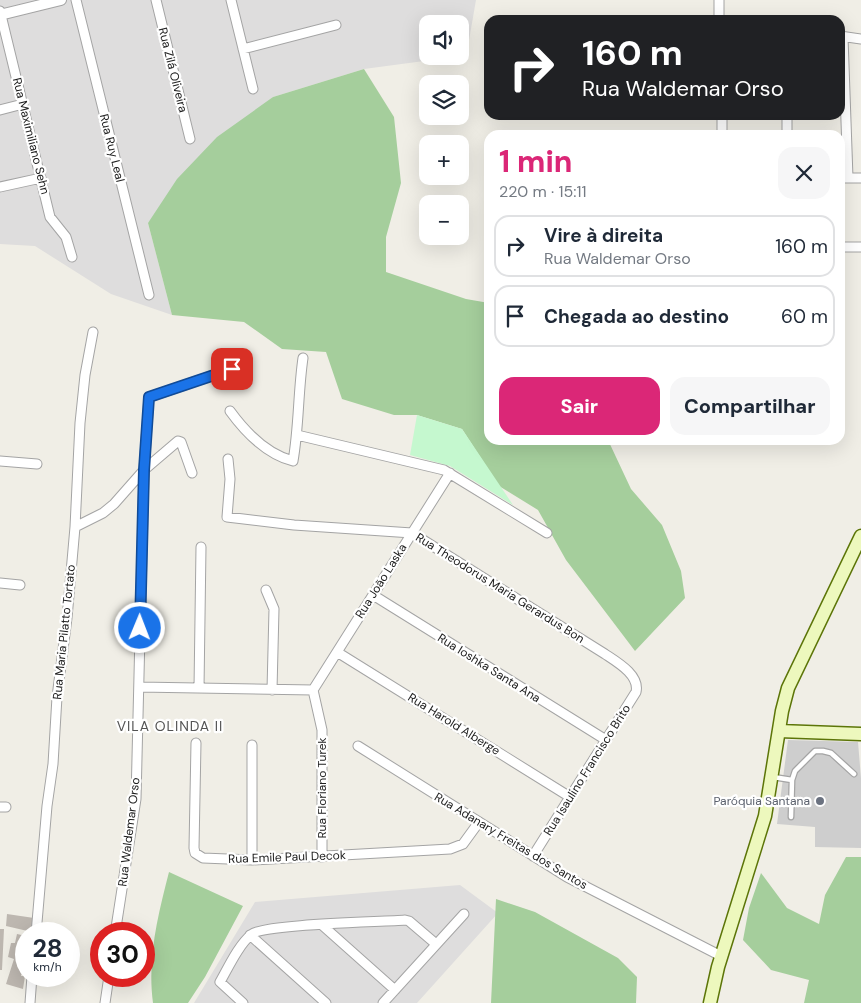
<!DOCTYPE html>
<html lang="pt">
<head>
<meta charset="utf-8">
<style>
  :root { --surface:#fff; --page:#f6f6f7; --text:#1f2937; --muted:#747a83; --line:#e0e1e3; --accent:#db2777 }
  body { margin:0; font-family:"DM Sans",sans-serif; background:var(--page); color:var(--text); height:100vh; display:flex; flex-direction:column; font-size:19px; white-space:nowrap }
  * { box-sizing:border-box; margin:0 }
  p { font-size:16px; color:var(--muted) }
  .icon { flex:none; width:28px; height:28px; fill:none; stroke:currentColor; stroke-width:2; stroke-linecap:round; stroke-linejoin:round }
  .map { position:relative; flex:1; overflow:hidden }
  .panel { position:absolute; left:484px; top:130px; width:361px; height:315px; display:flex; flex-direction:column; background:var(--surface); border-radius:15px; box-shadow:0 5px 20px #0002 }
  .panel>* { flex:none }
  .banner { position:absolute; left:484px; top:15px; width:361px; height:105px; border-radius:15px; box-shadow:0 5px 20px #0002; background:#202124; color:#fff; overflow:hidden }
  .controls { position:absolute; left:419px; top:15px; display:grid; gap:10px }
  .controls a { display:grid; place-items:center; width:50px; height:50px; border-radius:10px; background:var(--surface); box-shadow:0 5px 20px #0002; font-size:25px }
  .speed { position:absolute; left:15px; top:922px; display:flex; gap:10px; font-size:25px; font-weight:700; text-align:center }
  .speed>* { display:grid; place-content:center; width:65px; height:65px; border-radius:50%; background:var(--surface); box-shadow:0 5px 20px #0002; line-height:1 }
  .speed small { font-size:12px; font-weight:400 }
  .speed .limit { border:8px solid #d22; background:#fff; color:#111 }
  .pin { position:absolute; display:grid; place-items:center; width:42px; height:42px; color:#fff; margin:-21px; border-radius:10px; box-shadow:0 2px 8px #0006 }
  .me { position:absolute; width:55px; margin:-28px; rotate:1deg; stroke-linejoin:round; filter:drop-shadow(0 0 4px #0008) }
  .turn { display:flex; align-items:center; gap:18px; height:105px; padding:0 15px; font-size:22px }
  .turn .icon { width:65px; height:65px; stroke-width:2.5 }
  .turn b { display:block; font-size:35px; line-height:42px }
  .round { display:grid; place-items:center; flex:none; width:52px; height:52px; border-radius:15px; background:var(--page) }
  .headline { display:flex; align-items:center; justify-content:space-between; height:85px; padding:0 15px }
  h1 { font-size:30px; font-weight:800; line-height:38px; color:var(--accent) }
  .cta { display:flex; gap:10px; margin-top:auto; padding:10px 15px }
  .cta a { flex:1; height:58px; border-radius:15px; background:var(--accent); color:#fff; font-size:20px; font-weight:800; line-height:58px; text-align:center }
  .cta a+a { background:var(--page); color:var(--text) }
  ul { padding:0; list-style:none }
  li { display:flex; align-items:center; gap:15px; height:62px; margin:0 10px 8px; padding:0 5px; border:2px solid var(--line); border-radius:15px }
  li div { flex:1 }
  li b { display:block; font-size:19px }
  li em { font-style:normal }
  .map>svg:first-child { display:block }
  .residential { fill:#dedddd }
  .religious { fill:#cecece }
  .forest { fill:#a5ce9c }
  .park { fill:#c5f8cf }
  .building { fill:#bdb7b0 }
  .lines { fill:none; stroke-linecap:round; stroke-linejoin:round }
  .service-casing { stroke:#a4a4a4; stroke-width:7 }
  .minor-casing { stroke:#a4a4a4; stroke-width:11 }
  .tertiary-casing { stroke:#a4a4a4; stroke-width:12 }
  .secondary-casing { stroke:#5c7508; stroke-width:15 }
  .service { stroke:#fff; stroke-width:4.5 }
  .minor { stroke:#fff; stroke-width:9 }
  .tertiary { stroke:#fff; stroke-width:10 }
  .secondary { stroke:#edf8bd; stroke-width:12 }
  .route-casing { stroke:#114b97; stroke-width:12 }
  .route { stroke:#1a73e8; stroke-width:9 }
  .worship-dot { fill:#6b7280; stroke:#fff; stroke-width:2 }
  .labels { text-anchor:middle; stroke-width:4.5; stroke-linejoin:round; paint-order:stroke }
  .street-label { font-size:12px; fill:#202020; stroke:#fff }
  .worship-label { font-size:12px; fill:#5b616d; stroke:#fff; text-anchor:end }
  .neighbourhood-label { font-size:14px; letter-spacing:1px; fill:#535353; stroke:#fff }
</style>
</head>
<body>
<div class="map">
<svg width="861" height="1003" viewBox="0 0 861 1003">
  <rect width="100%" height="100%" fill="#f0eee6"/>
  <!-- residential -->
  <path class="residential" d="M0 0H476L468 46 460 52V24H428V56H455L454 57 364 69 273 97 148 223 172 315 111 294 35 246 0 244Z
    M460 885 498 913 417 1003H194L255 902Z"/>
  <!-- religious -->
  <path class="religious" d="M788 740 858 742 861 778V848L815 847V827L777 824Z"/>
  <!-- forest -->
  <path class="forest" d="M364 69 394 117 401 183 386 237V272L466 299 489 303V440H608L631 489 662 525 681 571 685 598 635 651 566 560 538 510 499 486 462 429 417 415H394L342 399 326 352 282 349 244 322 172 315 148 223 177 179 217 137 273 97Z
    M846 857H861V1003H804L809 980 771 970 743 940 749 908 761 873 787 908 819 924 825 895Z
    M169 872 243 906 205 977 188 1003H153C147 958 158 915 169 872Z
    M496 899 535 912 618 958 637 977 636 1003H491Z"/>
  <!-- park -->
  <path class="park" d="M417 415 462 429 513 505 450 466 410 455Z"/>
  <!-- building -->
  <path class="building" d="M7 914 34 918 32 932 6 926Z
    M0 929H4L2 970H0Z
    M17 934 26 936V946L23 945 19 960 25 961 21 976H25L23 989 6 984 14 959 8 957 11 943H15Z"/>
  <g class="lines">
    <!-- service casing -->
    <g class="service-casing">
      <path id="service" d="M773 777 792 780
        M791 817 792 780 795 771 815 751H823L831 753 854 774"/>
    </g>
    <!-- minor casing -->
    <g class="minor-casing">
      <path id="minor" d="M76 0 149 295
        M156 0 190 139
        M231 0 253 89
        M719 0V20
        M0 11 50 217 66 237 72 257
        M840 36 861 39
        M843 37 848 178
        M243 49 336 25
        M0 110 23 104
        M722 115V135
        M787 115V135
        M840 178H861
        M0 187 41 178
        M840 247H861
        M230 411C246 433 266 454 293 461 299 427 298 392 303 358
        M297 435 444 470 547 533
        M228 459 230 479 227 517 294 525 412 533 605 654C617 662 640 675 636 692L533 856
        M0 461 37 464
        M75 527 103 513 114 504 144 470 178 441 181 442 192 473
        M0 583 20 585
        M266 590 274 609 272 690
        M373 595 606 740
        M337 652 570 797
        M139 687 313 690
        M199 688 201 547
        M313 690 450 473
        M313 690 322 730V857
        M196 743 194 848 195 853 203 858 252 860 450 849 463 844 479 822
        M252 745V860
        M358 746 567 877 721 956
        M0 807H6
        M322 925 395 990
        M36 934 47 806 53 764 57 697 67 618 75 527 80 423 85 375 93 332
        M115 934 136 799 144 470 149 397 232 369
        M250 935 326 1003
        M30 1003 32 976
        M105 1003 109 976
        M243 1003 220 982C228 968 239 944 252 934 265 924 381 922 405 920L409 921 436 944
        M383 1003 464 914"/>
    </g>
    <!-- tertiary casing -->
    <g class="tertiary-casing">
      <path id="tertiary" d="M0 15 61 0"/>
    </g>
    <!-- secondary casing -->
    <g class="secondary-casing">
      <path id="secondary" d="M779 731 861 734
        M710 1003 718 967 765 816 782 711 788 688 861 536"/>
    </g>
    <!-- service -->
    <use href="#service" class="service"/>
    <!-- minor -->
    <use href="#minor" class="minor"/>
    <!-- tertiary -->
    <use href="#tertiary" class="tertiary"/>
    <!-- secondary -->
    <use href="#secondary" class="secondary"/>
  </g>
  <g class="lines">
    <!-- route casing -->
    <g class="route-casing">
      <path id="route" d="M140 628 144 470 149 397 232 369"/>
    </g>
    <!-- route -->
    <use href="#route" class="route"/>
  </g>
  <!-- markers -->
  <circle class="worship-dot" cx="820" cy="801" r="5"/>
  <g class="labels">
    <!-- street labels -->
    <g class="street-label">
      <text transform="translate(173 70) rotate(76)" y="4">Rua Zilá Oliveira</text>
      <text transform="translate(31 136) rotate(76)" y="4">Rua Maximiliano Sehn</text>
      <text transform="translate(112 148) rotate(76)" y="4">Rua Ruy Leal</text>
      <text transform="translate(381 581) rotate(-58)" y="4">Rua João Laska</text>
      <text transform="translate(500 588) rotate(32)" y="4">Rua Theodorus Maria Gerardus Bon</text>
      <text transform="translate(64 632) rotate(-84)" y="4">Rua Maria Pilatto Tortato</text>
      <text transform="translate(489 668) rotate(32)" y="4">Rua Ioshka Santa Ana</text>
      <text transform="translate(454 724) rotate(32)" y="4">Rua Harold Alberge</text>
      <text transform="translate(587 770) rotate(-58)" y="4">Rua Isaulino Francisco Brito</text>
      <text transform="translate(322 788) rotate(-90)" y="4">Rua Floriano Turek</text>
      <text transform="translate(129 832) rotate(-83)" y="4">Rua Waldemar Orso</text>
      <text transform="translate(511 841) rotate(31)" y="4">Rua Adanary Freitas dos Santos</text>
      <text transform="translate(287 857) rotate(-2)" y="4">Rua Emile Paul Decok</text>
    </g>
    <!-- worship labels -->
    <g class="worship-label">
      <text x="810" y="805">Paróquia Santana</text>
    </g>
    <!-- neighbourhood labels -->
    <g class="neighbourhood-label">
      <text x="170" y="731">VILA OLINDA II</text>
    </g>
  </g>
</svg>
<div class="controls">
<a><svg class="icon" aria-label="sound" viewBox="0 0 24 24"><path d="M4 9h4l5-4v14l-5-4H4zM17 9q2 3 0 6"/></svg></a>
<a><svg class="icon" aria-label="layers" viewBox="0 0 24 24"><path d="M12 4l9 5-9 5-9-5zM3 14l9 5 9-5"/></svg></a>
<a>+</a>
<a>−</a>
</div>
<div class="speed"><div>28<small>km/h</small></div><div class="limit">30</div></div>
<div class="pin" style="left:232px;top:369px;background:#d93025"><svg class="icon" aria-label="arrive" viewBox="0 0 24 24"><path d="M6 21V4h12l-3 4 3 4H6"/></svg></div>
<svg class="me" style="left:140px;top:628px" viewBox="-20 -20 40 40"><circle r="17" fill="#1a73e8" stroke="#fff" stroke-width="3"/><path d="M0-11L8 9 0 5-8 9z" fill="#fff"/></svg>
<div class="banner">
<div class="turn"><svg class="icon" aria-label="right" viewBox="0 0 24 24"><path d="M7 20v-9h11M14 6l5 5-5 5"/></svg><div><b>160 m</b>Rua Waldemar Orso</div></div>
</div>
<section class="panel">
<div class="headline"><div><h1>1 min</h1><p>220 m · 15:11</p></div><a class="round"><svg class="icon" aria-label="close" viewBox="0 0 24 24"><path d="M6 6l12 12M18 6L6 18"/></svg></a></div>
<ul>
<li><svg class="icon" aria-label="right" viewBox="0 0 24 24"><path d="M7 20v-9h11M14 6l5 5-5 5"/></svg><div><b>Vire à direita</b><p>Rua Waldemar Orso</p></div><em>160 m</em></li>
<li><svg class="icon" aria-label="arrive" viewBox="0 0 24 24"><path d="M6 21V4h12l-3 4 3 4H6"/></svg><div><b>Chegada ao destino</b></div><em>60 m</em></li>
</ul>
<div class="cta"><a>Sair</a><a>Compartilhar</a></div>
</section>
</div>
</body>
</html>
